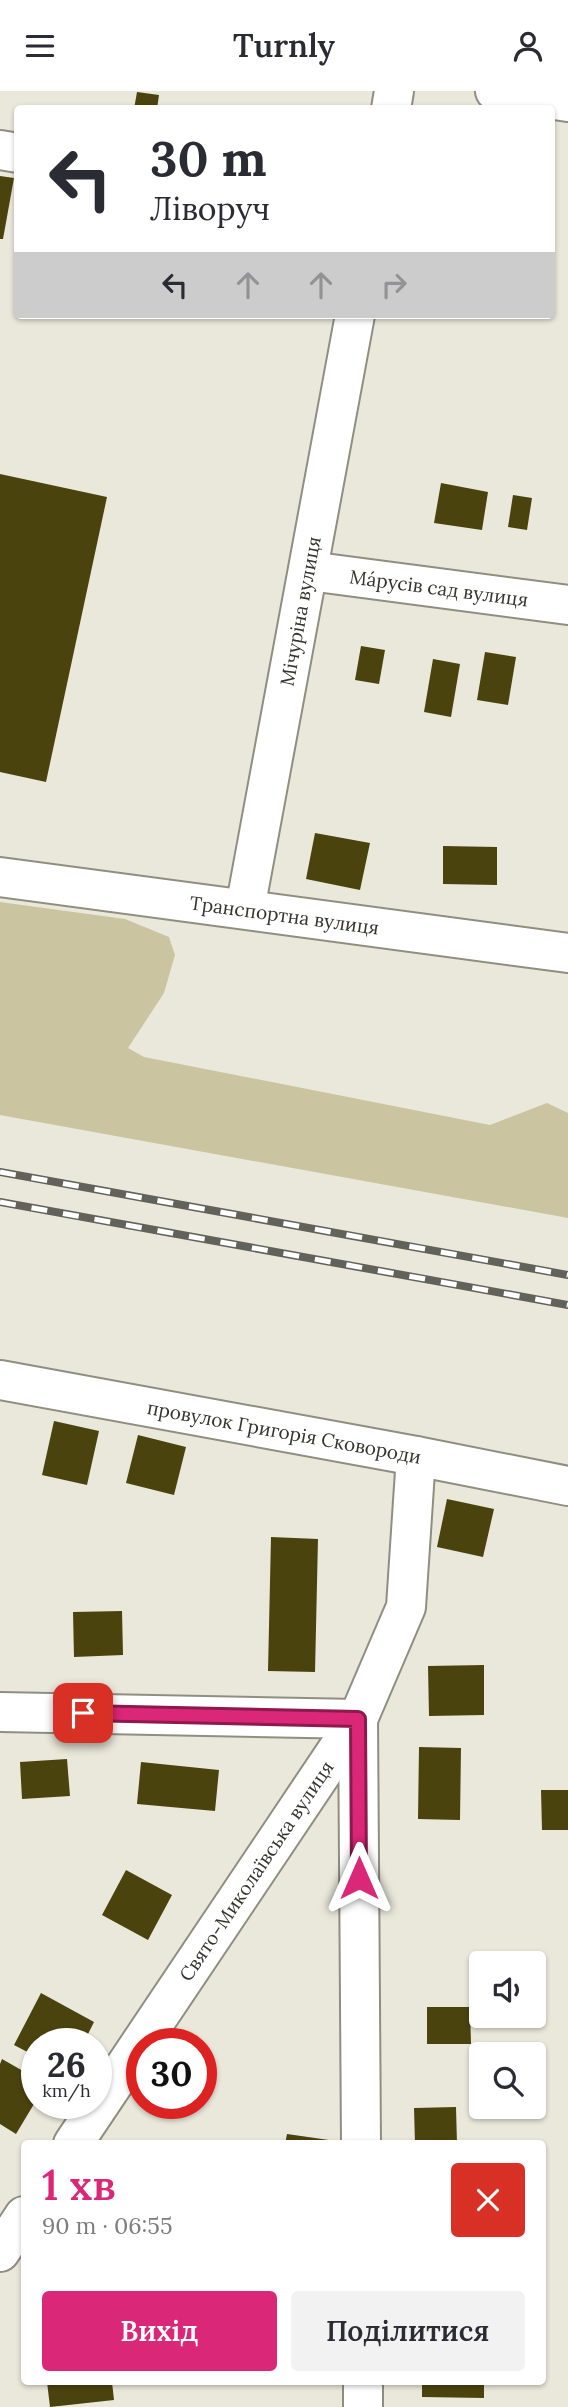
<!DOCTYPE html>
<html lang="uk">
<head>
<meta charset="utf-8">
<style>
  :root { --surface:#fff; --page:#f2f2f3; --text:#2b2b33; --muted:#7c7c81; --accent:#db2777 }
  body { margin:0; font-family:Lora,serif; background:var(--page); color:var(--text); height:100vh; display:flex; flex-direction:column; font-size:26px; white-space:nowrap }
  * { box-sizing:border-box; margin:0 }
  p { font-size:23px; color:var(--muted) }
  .icon { flex:none; width:38px; height:38px; fill:none; stroke:currentColor; stroke-width:2; stroke-linecap:round; stroke-linejoin:round }
  .map { position:relative; flex:1; overflow:hidden }
  .panel { position:absolute; left:21px; top:2049px; width:525px; height:245px; display:flex; flex-direction:column; background:var(--surface); border-radius:7px; box-shadow:0 2px 5px #0004 }
  .panel>* { flex:none }
  .top-card { position:absolute; left:14px; top:14px; width:541px; height:214px; border-radius:7px; box-shadow:0 2px 5px #0004; background:#fff; color:var(--text); overflow:hidden }
  .fabs { position:absolute; left:469px; top:1860px; display:grid; gap:14px }
  .fabs a { display:grid; place-items:center; width:77px; height:77px; border-radius:7px; background:var(--surface); box-shadow:0 2px 5px #0004; font-size:35px }
  .speed { position:absolute; left:21px; top:1937px; display:flex; gap:14px; font-size:35px; font-weight:700; text-align:center }
  .speed>* { display:grid; place-content:center; width:91px; height:91px; border-radius:50%; background:var(--surface); box-shadow:0 2px 5px #0004; line-height:1 }
  .speed small { font-size:18px; font-weight:400 }
  .speed .limit { border:10px solid #d22; background:#fff; color:#111 }
  .pin { position:absolute; display:grid; place-items:center; width:60px; height:60px; color:#fff; margin:-30px; border-radius:14px; box-shadow:0 4px 10px #0006 }
  .me { position:absolute; width:77px; margin:-38px; rotate:0deg; stroke-linejoin:round; filter:drop-shadow(0 0 5px #0008) }
  .turn { display:flex; align-items:center; gap:24px; height:147px; padding:0 21px; font-size:32px }
  .turn .icon { width:91px; height:91px; stroke-width:2.5 }
  .turn b { display:block; font-size:49px; line-height:60px }
  .lanes { display:flex; align-items:center; height:66px; padding:0 21px; background:#0003; justify-content:center; gap:35px; direction:ltr }
  .lanes .off { opacity:.35 }
  .round { display:grid; place-items:center; flex:none; width:74px; height:74px; border-radius:7px; background:var(--page) }
  .headline { display:flex; align-items:center; justify-content:space-between; height:119px; padding:0 21px }
  h1 { font-size:42px; font-weight:600; line-height:52px; color:var(--accent) }
  .cta { display:flex; gap:14px; margin-top:auto; padding:14px 21px }
  .cta a { flex:1; height:80px; border-radius:7px; background:var(--accent); color:#fff; font-size:28px; font-weight:600; line-height:80px; text-align:center }
  .cta a+a { background:var(--page); color:var(--text) }
  header { display:flex; justify-content:space-between; align-items:center; height:91px; padding:0 21px; background:var(--surface); font-size:32px; font-weight:600 }
  .map>svg:first-child { display:block }
  .green { fill:#cac4a0 }
  .building { fill:#4b430e }
  .lines { fill:none; stroke-linecap:round; stroke-linejoin:round }
  .minor-casing { stroke:#908e81; stroke-width:42 }
  .minor { stroke:#fff; stroke-width:38 }
  .rail-casing { stroke:#62615a; stroke-width:8 }
  .rail { stroke:#fff; stroke-width:5; stroke-dasharray:16; stroke-linecap:butt }
  .route-casing { stroke:#8e194d; stroke-width:18 }
  .route { stroke:#db2777; stroke-width:12 }
  .labels { text-anchor:middle; stroke-width:7; stroke-linejoin:round; paint-order:stroke }
  .street-label { font-size:19px; fill:#35342f; stroke:#fff }
</style>
</head>
<body>
<header><svg class="icon" aria-label="menu" viewBox="0 0 24 24"><path d="M4 6h16M4 12h16M4 18h16"/></svg>Turnly<svg class="icon" aria-label="person" viewBox="0 0 24 24"><circle cx="12" cy="8" r="4"/><path d="M4 21q1-7 8-7t8 7"/></svg></header>
<div class="map">
<svg width="568" height="2316" viewBox="0 0 568 2316">
  <rect width="100%" height="100%" fill="#eae8da"/>
  <!-- green -->
  <path class="green" d="M0 811 125 828 169 846 175 864 164 902 128 957 144 966 490 1034 547 1012 568 1022V1127L0 1024Z"/>
  <!-- building -->
  <path class="building" d="M137 1 159 4 157 18H134Z
    M0 85 14 87 3 148H0Z
    M0 383 107 406 46 691 0 681Z
    M441 392 488 401 482 439 434 432Z
    M513 404 532 407 527 439 508 436Z
    M361 555 385 559 379 593 355 589Z
    M485 561 516 566 508 614 477 609Z
    M433 568 460 573 451 626 424 621Z
    M315 742 370 752 360 799 306 788Z
    M443 755 497 756V794L443 793Z
    M54 1330 99 1340 87 1394 42 1384Z
    M138 1344 186 1356 174 1404 126 1392Z
    M447 1408 494 1418 483 1466 437 1456Z
    M271 1446 318 1448 315 1581 268 1580Z
    M122 1520 123 1564 74 1566 73 1521Z
    M484 1574V1624L429 1625 428 1575Z
    M419 1656 461 1657 460 1729 418 1728Z
    M67 1668 70 1705 22 1708 20 1671Z
    M141 1671 219 1679 215 1720 137 1713Z
    M541 1699H568V1739H542Z
    M126 1779 172 1804 148 1849 102 1824Z
    M41 1902 94 1931 83 1953H37V1966L14 1954Z
    M427 1916H470L471 1953H427Z
    M2 1968 37 1988V2008L16 2043 0 2033V1973Z
    M456 2016 457 2053H415L414 2017Z
    M287 2043 329 2049V2053H285Z
    M47 2291H112L114 2309 50 2316Z
    M422 2291H484V2307L422 2306Z"/>
  <g class="lines">
    <!-- minor casing -->
    <g class="minor-casing">
      <g id="minor">
        <path d="M495 0 568 11"/>
        <path d="M391 18 394 0"/>
        <path d="M0 59 18 62"/>
        <path id="s1" d="M309 480 568 514"/>
        <path id="s2" d="M0 786 568 862"/>
        <path id="s3" d="M245 818 355 224"/>
        <path id="s4" d="M0 1289 416 1365 568 1395"/>
        <path d="M0 1621 358 1628 361 2053"/>
        <path id="s5" d="M73 2053 358 1628 406 1516 416 1365"/>
        <path d="M0 2161 24 2125"/>
        <path d="M363 2291V2316"/>
      </g>
    </g>
    <!-- minor -->
    <use href="#minor" class="minor"/>
    <!-- rail casing -->
    <g class="rail-casing">
      <path id="rail" d="M0 1081 568 1184
        M0 1111 568 1214"/>
    </g>
    <!-- rail -->
    <use href="#rail" class="rail"/>
  </g>
  <g class="lines">
    <!-- route casing -->
    <g class="route-casing">
      <path id="route" d="M83 1622 358 1628 359 1787"/>
    </g>
    <!-- route -->
    <use href="#route" class="route"/>
  </g>
  <g class="labels">
    <!-- street labels -->
    <g class="street-label">
      <text dy="7" stroke="none"><textPath href="#s1" startOffset="131">Мáрусів сад вулиця</textPath></text>
      <text dy="7" stroke="none"><textPath href="#s3" startOffset="303">Мічуріна вулиця</textPath></text>
      <text dy="7" stroke="none"><textPath href="#s2" startOffset="287">Транспортна вулиця</textPath></text>
      <text dy="7" stroke="none"><textPath href="#s4" startOffset="289">провулок Григорія Сковороди</textPath></text>
      <text dy="7" stroke="none"><textPath href="#s5" startOffset="329">Свято-Миколаївська вулиця</textPath></text>
    </g>
  </g>
</svg>
<div class="fabs">
<a><svg class="icon" aria-label="sound" viewBox="0 0 24 24"><path d="M4 9h4l5-4v14l-5-4H4zM17 9q2 3 0 6"/></svg></a>
<a><svg class="icon" aria-label="search" viewBox="0 0 24 24"><circle cx="10" cy="10" r="6"/><path d="M15 15l6 6"/></svg></a>
</div>
<div class="speed"><div>26<small>km/h</small></div><div class="limit">30</div></div>
<div class="pin" style="left:83px;top:1622px;background:#d93025"><svg class="icon" aria-label="arrive" viewBox="0 0 24 24"><path d="M6 21V4h12l-3 4 3 4H6"/></svg></div>
<svg class="me" style="left:359px;top:1787px" viewBox="-20 -20 40 40"><path d="M0-17L14 15 0 8-14 15z" fill="#db2777" stroke="#fff" stroke-width="4"/></svg>
<div class="top-card">
<div class="turn"><svg class="icon" aria-label="left" viewBox="0 0 24 24"><path d="M17 20v-9H6M10 6l-5 5 5 5"/></svg><div><b>30 m</b>Ліворуч</div></div>
<div class="lanes"><svg class="icon" aria-label="left" viewBox="0 0 24 24"><path d="M17 20v-9H6M10 6l-5 5 5 5"/></svg><svg class="icon off" aria-label="ahead" viewBox="0 0 24 24"><path d="M12 20V5M6 11l6-6 6 6"/></svg><svg class="icon off" aria-label="ahead" viewBox="0 0 24 24"><path d="M12 20V5M6 11l6-6 6 6"/></svg><svg class="icon off" aria-label="right" viewBox="0 0 24 24"><path d="M7 20v-9h11M14 6l5 5-5 5"/></svg></div>
</div>
<section class="panel">
<div class="headline"><div><h1>1 хв</h1><p>90 m · 06:55</p></div><a class="round" style="background:#d93025;color:#fff"><svg class="icon" aria-label="close" viewBox="0 0 24 24"><path d="M6 6l12 12M18 6L6 18"/></svg></a></div>
<div class="cta"><a>Вихід</a><a>Поділитися</a></div>
</section>
</div>
</body>
</html>
